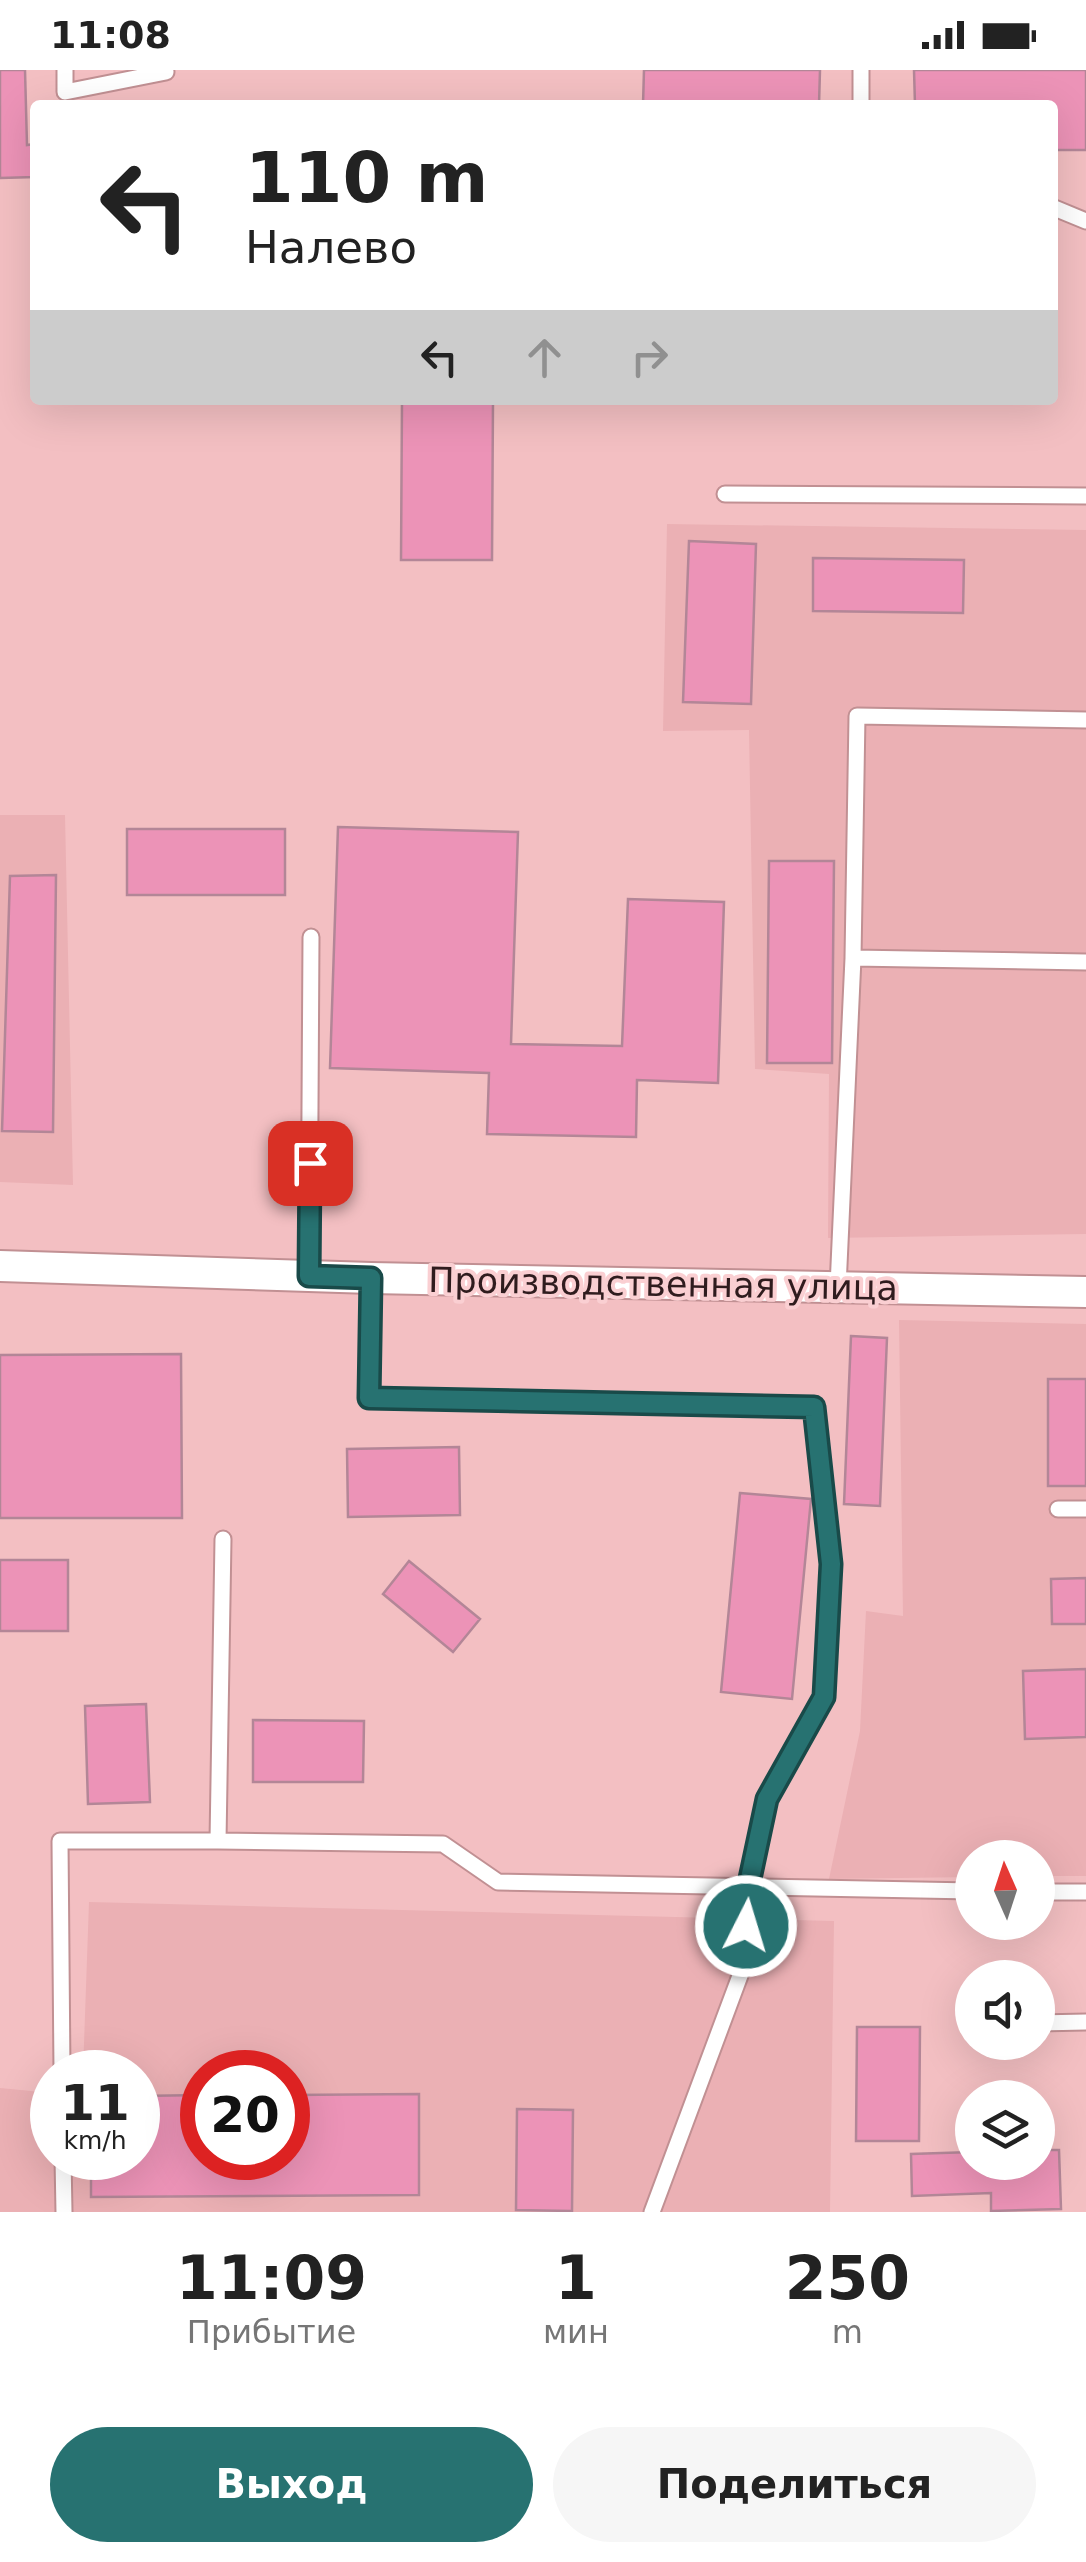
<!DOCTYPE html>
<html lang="ru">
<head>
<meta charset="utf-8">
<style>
  :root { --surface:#fff; --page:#f6f6f6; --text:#222; --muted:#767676; --accent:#277271 }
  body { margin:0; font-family:"DejaVu Sans",sans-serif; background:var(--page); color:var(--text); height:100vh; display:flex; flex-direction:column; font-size:38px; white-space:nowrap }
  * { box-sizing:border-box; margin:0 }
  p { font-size:32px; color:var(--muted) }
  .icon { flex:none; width:55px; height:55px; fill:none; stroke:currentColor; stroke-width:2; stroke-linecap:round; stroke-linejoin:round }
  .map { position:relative; height:2142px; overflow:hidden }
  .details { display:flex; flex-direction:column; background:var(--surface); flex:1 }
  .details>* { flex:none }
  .banner { position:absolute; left:30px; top:30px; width:1028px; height:305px; border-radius:10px; box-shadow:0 10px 40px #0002; background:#fff; color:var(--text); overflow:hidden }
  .needle { width:65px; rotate:357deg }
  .fabs { position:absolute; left:955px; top:1770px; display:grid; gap:20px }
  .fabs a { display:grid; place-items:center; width:100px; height:100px; border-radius:50%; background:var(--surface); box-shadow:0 10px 40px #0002; font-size:50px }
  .speed { position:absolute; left:30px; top:1980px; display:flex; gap:20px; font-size:50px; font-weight:700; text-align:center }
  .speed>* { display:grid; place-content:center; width:130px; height:130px; border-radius:50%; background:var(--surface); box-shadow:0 10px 40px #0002; line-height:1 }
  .speed small { font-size:25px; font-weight:400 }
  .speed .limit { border:15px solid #d22; background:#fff; color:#111 }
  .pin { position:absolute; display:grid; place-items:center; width:85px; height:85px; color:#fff; margin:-42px; border-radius:20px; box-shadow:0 5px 15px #0006 }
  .me { position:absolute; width:110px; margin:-55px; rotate:5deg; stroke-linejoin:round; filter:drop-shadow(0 0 8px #0008) }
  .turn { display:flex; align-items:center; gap:35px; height:210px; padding:0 50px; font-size:45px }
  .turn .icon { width:130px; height:130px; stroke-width:2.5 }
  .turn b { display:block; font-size:70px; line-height:85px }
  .lanes { display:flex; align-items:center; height:95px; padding:0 50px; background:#0003; justify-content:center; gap:50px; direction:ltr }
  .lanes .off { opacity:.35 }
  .eta { display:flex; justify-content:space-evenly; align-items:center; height:170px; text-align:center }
  .eta b { font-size:60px; font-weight:700; line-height:70px }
  .cta { display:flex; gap:20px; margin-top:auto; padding:20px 50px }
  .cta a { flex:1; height:115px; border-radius:60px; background:var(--accent); color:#fff; font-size:40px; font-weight:700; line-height:115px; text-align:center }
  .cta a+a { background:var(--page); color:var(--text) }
  .status { display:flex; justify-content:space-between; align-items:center; height:70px; padding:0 50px; background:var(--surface); direction:ltr }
  .status svg { height:28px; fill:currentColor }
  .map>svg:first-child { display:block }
  .built { fill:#ebb0b4; fill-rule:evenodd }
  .building { fill:#ec93b7; stroke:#b38697; stroke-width:2.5 }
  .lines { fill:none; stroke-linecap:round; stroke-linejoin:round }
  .service-casing { stroke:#c19093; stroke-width:19 }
  .minor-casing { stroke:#c19093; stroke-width:34 }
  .service { stroke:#fff; stroke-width:15 }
  .minor { stroke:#fff; stroke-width:30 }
  .route-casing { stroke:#194a49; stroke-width:25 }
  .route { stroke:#277271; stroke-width:18 }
  .labels { text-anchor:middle; stroke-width:8; stroke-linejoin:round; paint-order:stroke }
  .street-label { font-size:35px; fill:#2f1c1e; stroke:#facfd2 }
</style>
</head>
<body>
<div class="status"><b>11:08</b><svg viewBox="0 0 49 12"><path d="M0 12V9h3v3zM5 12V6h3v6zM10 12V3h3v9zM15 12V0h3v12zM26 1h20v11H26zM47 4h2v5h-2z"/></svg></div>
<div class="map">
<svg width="1086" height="2142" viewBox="0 0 1086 2142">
  <rect width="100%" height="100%" fill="#f3bfc2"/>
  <!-- built -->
  <path class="built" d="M667 454 1086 460V1164L828 1168 829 1004 755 999 749 660 663 661Z
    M0 745H65L73 1115 0 1112Z
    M899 1250 1086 1254V1806H1038V1788H972V1807L829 1809 860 1661 866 1541 903 1546Z
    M89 1832 834 1851 830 2142H0V2018L52 2023V2088H138V2002H83ZM202 2002H288V2088H202Z"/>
  <!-- building -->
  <path class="building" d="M0 0H25L27 75 35 74V107L0 108Z
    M644 0H820L819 35H643Z
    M914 0H1086V80H1052V35H915Z
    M402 330H493L492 490H401Z
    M689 471 756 474 751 634 683 632Z
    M813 488 964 490 963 543 813 541Z
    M338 757 518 762 511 974 622 976 628 829 724 832 718 1013 637 1010 636 1067 487 1064 489 1003 330 998Z
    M127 759H285V825H127Z
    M769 791H834L832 993H767Z
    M56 805 53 1062 2 1061 10 806Z
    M851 1266 887 1268 880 1436 844 1434Z
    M181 1284 182 1448H0V1285Z
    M1048 1309H1086V1416H1048Z
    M459 1377 460 1445 348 1447 347 1379Z
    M740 1423 811 1429 792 1629 721 1622Z
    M0 1490H68V1561H0Z
    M409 1491 480 1549 453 1582 383 1524Z
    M1086 1508V1554H1052L1051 1509Z
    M1086 1599V1667L1025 1669 1023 1601Z
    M146 1634 150 1732 88 1734 85 1636Z
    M253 1650 364 1651 363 1712H253Z
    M857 1957H920L919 2071H856Z
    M419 2024V2125L91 2127V2088H138V2026L202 2025V2088H288V2025Z
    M517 2039 573 2040 572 2141 516 2140Z
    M1038 2080H1059L1061 2139 991 2141V2123L912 2126 911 2084 972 2082V2092H1038Z"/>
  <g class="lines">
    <!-- service casing -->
    <g class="service-casing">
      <path id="service" d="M65 0V22L166 2
        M861 0V35
        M1052 137 1086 151
        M725 424 1086 426
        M853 888 1086 892
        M309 1206 311 867
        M371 1208 369 1329 814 1337 831 1494 824 1627 767 1729 748 1818 744 1895 652 2142
        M838 1217 853 888 857 646 1086 650
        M1058 1439H1086
        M218 1771 443 1774 498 1812 972 1821
        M1038 1822H1086
        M1038 1953 1086 1952
        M62 2002 60 1771H218L223 1469
        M63 2088 64 2142"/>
    </g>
    <!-- minor casing -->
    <g class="minor-casing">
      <path id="minor" d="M0 1196 371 1208 1086 1222"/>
    </g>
    <!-- service -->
    <use href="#service" class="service"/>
    <!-- minor -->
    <use href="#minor" class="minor"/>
  </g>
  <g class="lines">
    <!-- route casing -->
    <g class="route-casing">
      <path id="route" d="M310 1093 309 1206 371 1208 369 1328 814 1337 831 1494 824 1627 767 1729 748 1818 746 1856"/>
    </g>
    <!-- route -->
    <use href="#route" class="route"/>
  </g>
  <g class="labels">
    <!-- street labels -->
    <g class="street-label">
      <text transform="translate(663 1214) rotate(1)" y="12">Производственная улица</text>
    </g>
  </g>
</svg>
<div class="fabs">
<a><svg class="needle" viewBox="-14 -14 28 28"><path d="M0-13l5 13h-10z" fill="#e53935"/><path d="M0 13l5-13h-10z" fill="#767676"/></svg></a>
<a><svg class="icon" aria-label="sound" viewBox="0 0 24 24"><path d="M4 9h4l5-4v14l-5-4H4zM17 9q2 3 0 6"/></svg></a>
<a><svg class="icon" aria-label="layers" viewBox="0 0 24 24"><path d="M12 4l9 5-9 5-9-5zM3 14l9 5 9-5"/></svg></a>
</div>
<div class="speed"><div>11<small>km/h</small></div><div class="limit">20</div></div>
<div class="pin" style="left:310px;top:1093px;background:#d93025"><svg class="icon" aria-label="arrive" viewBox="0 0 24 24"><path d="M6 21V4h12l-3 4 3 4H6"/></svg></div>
<svg class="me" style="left:746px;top:1856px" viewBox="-20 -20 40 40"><circle r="17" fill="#277271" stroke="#fff" stroke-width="3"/><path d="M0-11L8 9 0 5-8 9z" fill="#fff"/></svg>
<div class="banner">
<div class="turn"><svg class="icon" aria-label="left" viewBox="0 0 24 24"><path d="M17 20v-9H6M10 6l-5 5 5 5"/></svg><div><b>110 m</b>Налево</div></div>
<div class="lanes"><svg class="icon" aria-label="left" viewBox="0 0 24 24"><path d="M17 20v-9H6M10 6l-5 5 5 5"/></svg><svg class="icon off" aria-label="ahead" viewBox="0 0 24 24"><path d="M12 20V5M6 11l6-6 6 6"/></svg><svg class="icon off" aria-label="right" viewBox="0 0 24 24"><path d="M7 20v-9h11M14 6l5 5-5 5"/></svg></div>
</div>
</div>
<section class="details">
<div class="eta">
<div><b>11:09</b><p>Прибытие</p></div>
<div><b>1</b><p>мин</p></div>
<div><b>250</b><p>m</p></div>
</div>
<div class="cta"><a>Выход</a><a>Поделиться</a></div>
</section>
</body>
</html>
